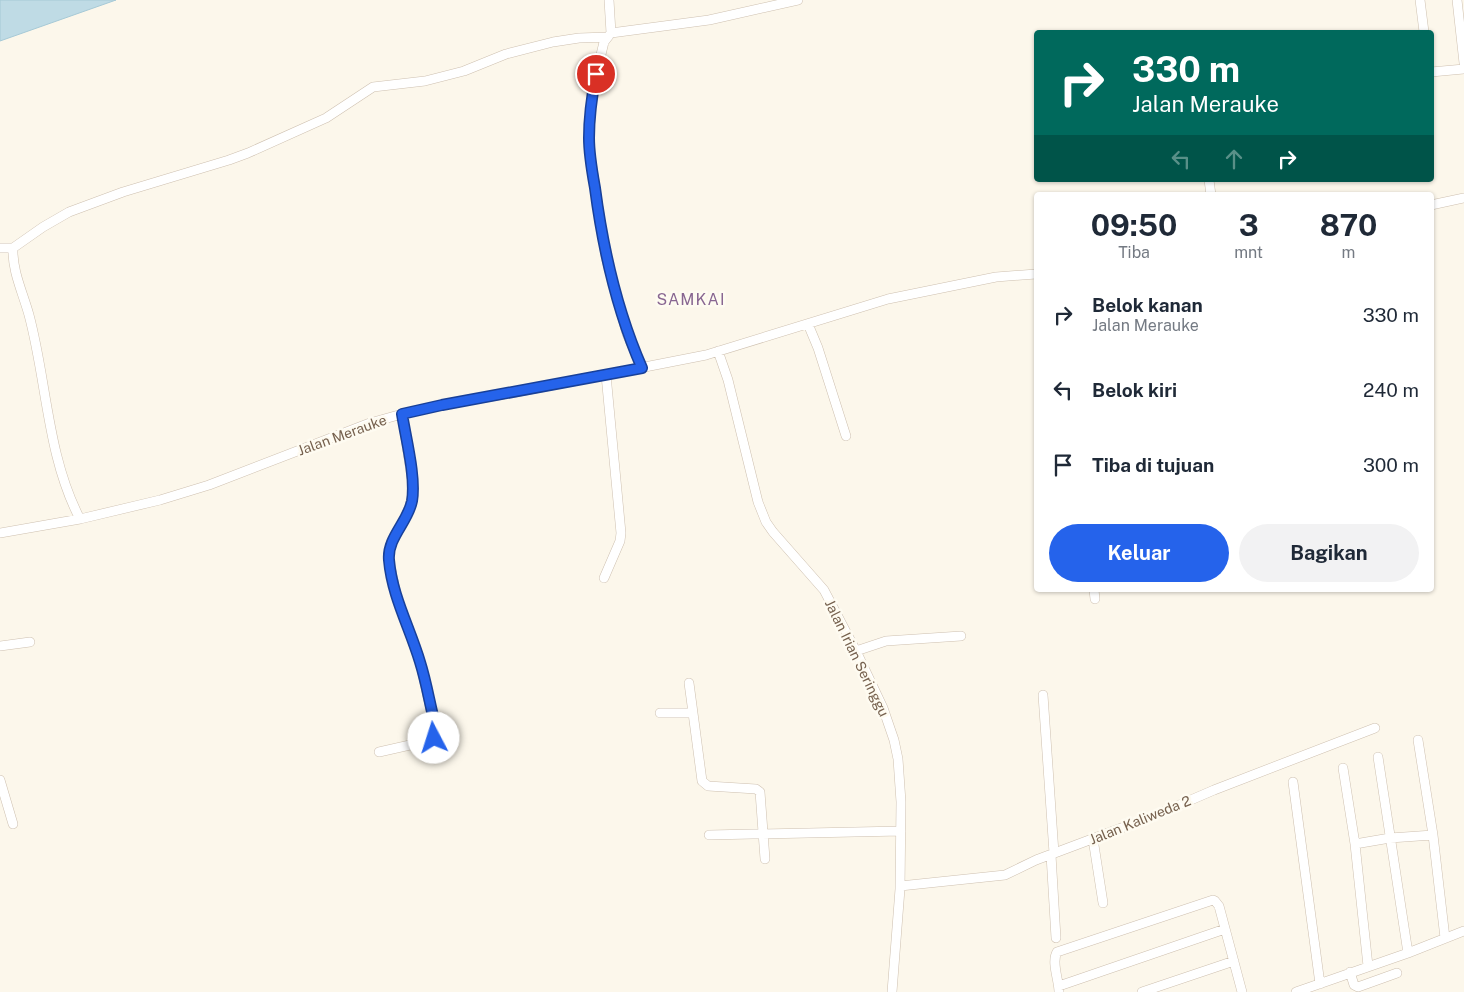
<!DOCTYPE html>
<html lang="id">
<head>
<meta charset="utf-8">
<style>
  :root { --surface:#fff; --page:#f2f2f3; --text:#1f2937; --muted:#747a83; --accent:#2563eb }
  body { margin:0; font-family:"Public Sans",sans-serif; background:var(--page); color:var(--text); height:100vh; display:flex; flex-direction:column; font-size:19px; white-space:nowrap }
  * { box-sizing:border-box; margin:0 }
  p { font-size:16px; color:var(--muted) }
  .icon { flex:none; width:28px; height:28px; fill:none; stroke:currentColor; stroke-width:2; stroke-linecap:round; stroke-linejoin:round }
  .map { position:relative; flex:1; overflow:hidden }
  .side { position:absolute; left:1034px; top:192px; width:400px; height:400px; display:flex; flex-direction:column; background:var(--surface); border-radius:5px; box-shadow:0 1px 4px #0004 }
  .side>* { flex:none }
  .guide { position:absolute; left:1034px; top:30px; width:400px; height:152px; border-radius:5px; box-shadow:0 1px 4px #0004; background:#00695c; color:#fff; overflow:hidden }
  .pin { position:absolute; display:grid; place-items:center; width:42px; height:42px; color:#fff; margin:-21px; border:2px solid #fff; border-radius:50%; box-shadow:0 1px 5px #0007 }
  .me { position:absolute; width:55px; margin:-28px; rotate:355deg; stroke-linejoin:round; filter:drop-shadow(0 0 4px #0008) }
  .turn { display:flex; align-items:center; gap:18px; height:105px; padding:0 15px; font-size:22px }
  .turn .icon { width:65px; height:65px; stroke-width:2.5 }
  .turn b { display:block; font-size:35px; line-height:42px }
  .lanes { display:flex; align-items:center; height:48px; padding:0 15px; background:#0003; justify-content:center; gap:25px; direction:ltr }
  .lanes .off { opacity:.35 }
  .eta { display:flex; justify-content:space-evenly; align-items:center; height:85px; text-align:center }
  .eta b { font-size:30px; font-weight:700; line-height:35px }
  .button { display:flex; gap:10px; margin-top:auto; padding:10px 15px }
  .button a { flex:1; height:58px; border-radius:30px; background:var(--accent); color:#fff; font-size:20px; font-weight:700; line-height:58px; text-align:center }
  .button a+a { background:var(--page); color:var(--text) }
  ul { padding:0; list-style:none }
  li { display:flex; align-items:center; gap:15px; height:75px; padding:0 15px }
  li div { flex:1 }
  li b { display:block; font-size:19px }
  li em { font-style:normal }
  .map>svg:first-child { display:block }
  .water { fill:#bfdbe5; stroke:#a6c9d6 }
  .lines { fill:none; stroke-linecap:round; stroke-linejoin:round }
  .minor-casing { stroke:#cec0b0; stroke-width:10 }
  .minor { stroke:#fff; stroke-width:9 }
  .route-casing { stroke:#184099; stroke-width:12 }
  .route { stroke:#2563eb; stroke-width:9 }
  .labels { text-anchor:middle; stroke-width:5; stroke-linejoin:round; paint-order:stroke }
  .street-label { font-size:14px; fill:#76614e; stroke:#fefbf1 }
  .quarter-label { font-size:16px; letter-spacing:1px; fill:#886691; stroke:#fefbf1 }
</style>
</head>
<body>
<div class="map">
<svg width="1464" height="992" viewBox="0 0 1464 992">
  <rect width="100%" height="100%" fill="#fcf7eb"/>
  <!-- water -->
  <path class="water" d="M0 0H116L0 41Z"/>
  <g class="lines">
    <!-- minor casing -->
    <g class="minor-casing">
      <path id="minor" d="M609 0 611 33 604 42 593 88 590 124V153L606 258 627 334 642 368
        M1420 0 1424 32
        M1457 0 1464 63
        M611 33 709 20 798 0
        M1431 72 1464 69
        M1209 180 1211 195
        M1431 205 1464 198
        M0 248H13
        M808 324 818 348 846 436
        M718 351 728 380 758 502 766 522 773 532 824 590 856 651 883 708 894 740 898 759 901 802 900 889 892 992
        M80 519C47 456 47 382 29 315 23 293 12 271 13 248L43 227 69 212 123 192 229 160 248 153 326 118 373 87 425 81 464 71 506 54 553 42 579 38 607 37
        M0 533 80 519 160 500 209 485 370 423 402 414 442 405 517 392 706 355 888 299 996 277 1036 274
        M604 578 620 541 621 533 606 375
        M1094 590 1095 599
        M0 646 30 642
        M856 651 886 641 961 636
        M689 683 693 713
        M1043 695 1054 853
        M660 713H693L702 781 708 786 756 789 760 792 765 859
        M1418 740 1433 835 1445 938
        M379 752 432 740 434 738 436 733 420 662 397 598 389 560V551L393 540 406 516 412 499 413 486 402 414
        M1378 757 1408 953
        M1343 768 1355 844 1368 966
        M0 780 13 824
        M1293 782 1320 984
        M709 835 901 831
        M1093 839 1103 903
        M1355 844 1390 838 1433 835
        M1051 855 1056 938
        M900 886 1005 875 1036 860 1156 815 1214 790 1375 728
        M1350 972 1354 985 1358 987 1397 973
        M1059 986 1225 929
        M1059 992C1059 980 1051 962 1057 952L1213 900 1215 901 1219 906 1242 992
        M1142 992 1234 961
        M1296 992 1408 953 1464 931"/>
    </g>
    <!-- minor -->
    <use href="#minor" class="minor"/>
  </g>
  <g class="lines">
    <!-- route casing -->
    <g class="route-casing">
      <path id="route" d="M434 738 436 728C430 706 427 684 420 662 410 628 392 596 389 560 387 538 408 522 412 501 416 477 406 439 402 414L442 405 642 368C617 311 603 249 595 188 592 171 589 155 589 138 589 117 592 95 596 74"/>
    </g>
    <!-- route -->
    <use href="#route" class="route"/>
  </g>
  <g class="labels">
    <!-- street labels -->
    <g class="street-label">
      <text transform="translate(342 435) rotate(-20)" y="5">Jalan Merauke</text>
      <text transform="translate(857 658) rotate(64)" y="5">Jalan Irian Seringgu</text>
      <text transform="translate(1140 820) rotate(-22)" y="5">Jalan Kaliweda 2</text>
    </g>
    <!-- quarter labels -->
    <g class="quarter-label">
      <text x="691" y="305">SAMKAI</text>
    </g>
  </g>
</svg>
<div class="pin" style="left:596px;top:74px;background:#d93025"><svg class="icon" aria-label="arrive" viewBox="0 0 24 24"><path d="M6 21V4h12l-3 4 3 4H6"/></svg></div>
<svg class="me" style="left:434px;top:738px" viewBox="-20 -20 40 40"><circle r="19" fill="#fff"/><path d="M0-13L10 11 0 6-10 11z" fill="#2563eb"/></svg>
<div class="guide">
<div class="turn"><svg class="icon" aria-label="right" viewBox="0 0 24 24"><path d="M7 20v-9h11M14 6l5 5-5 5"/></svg><div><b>330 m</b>Jalan Merauke</div></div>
<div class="lanes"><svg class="icon off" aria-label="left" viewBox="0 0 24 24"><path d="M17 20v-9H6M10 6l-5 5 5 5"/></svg><svg class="icon off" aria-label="ahead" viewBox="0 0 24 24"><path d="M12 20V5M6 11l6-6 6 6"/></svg><svg class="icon" aria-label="right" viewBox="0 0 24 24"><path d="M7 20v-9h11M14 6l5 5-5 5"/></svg></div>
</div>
<section class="side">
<div class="eta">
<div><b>09:50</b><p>Tiba</p></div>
<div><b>3</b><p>mnt</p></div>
<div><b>870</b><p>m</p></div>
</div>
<ul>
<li><svg class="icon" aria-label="right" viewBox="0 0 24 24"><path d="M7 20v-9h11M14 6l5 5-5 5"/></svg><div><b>Belok kanan</b><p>Jalan Merauke</p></div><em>330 m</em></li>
<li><svg class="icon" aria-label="left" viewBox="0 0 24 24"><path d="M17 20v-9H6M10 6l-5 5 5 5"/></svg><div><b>Belok kiri</b></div><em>240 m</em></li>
<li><svg class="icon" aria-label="arrive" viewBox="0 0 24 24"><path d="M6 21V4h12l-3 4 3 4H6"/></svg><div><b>Tiba di tujuan</b></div><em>300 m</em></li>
</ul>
<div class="button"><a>Keluar</a><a>Bagikan</a></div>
</section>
</div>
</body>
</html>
